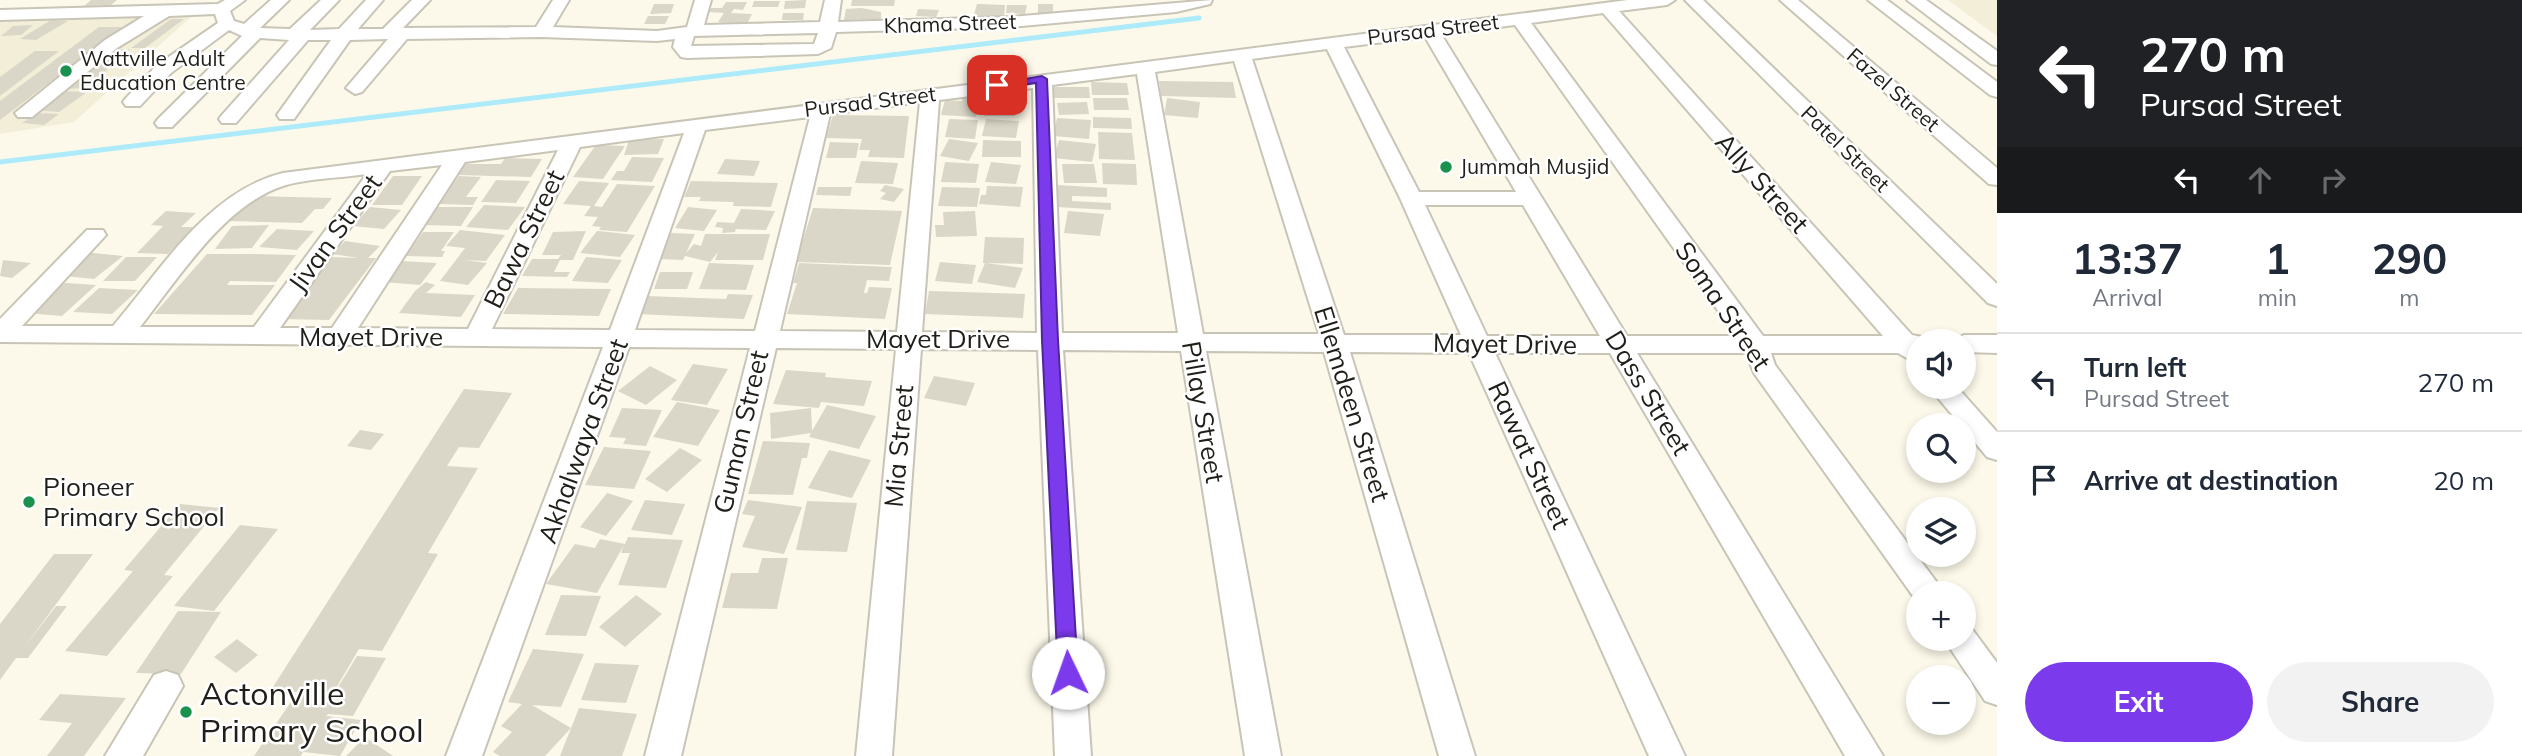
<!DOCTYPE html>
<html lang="en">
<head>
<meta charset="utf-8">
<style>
  :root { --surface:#fff; --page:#f2f2f3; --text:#1f2937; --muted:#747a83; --line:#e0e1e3; --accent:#7c3aed }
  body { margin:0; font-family:Mulish,sans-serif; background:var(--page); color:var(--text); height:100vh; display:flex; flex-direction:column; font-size:26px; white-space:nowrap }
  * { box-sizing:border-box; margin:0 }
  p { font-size:23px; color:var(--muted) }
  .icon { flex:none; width:38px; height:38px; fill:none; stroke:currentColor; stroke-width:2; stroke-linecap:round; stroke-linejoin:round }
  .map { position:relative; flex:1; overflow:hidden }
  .details { display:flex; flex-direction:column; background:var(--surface); width:525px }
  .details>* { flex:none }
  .guide { background:#202124; color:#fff; overflow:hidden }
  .fabs { position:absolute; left:1906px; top:329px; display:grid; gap:14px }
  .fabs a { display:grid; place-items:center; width:70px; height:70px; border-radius:50%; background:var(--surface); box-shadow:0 4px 10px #0003; font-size:35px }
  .pin { position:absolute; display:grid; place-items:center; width:60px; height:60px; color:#fff; margin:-30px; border-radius:14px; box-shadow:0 4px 10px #0006 }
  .me { position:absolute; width:77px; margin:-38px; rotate:357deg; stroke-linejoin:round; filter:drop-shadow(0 0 5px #0008) }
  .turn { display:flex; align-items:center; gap:24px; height:147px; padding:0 28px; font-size:32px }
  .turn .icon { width:91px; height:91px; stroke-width:2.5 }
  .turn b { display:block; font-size:49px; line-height:60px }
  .lanes { display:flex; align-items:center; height:66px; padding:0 28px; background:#0003; justify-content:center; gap:35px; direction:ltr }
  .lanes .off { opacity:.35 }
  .eta { display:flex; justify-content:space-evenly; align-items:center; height:119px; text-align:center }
  .eta b { font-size:42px; font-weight:700; line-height:49px }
  .cta { display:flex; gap:14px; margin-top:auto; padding:14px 28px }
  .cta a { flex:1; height:80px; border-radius:42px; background:var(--accent); color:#fff; font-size:28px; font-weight:700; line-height:80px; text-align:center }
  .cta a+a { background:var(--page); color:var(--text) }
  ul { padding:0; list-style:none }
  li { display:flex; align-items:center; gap:21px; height:98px; padding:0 28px; border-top:2px solid var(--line) }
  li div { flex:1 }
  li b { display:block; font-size:26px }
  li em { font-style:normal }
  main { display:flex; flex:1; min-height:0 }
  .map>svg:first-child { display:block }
  .built { fill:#f3eed8 }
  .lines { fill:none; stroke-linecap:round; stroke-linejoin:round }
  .stream { stroke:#adebfa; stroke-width:5 }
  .building { fill:#dad7c8 }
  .minor-casing { stroke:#c8c5b7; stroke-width:4 }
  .minor { fill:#fff; fill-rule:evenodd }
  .route { fill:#7c3aed; stroke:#51269a; stroke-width:2 }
  .poi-dot { fill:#1a924d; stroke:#fff; stroke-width:2.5 }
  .labels { text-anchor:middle; stroke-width:5; stroke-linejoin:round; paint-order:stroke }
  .far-street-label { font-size:21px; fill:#1f1e18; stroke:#fff }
  .far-poi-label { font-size:21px; fill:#1f1e18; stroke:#fff; text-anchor:start }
  .street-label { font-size:26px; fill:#1f1e18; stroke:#fff }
  .poi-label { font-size:26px; fill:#1f1e18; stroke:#fff; text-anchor:start }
  .near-poi-label { font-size:32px; fill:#1f1e18; stroke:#fff; text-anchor:start }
</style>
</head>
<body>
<main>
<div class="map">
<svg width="1997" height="756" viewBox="0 0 1997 756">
  <rect width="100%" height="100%" fill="#fcf9ea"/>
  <!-- built -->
  <path class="built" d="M1948 0H1997V36Z
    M193 15 74 122 0 134V20Z"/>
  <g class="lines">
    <!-- stream -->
    <path class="stream" d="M0 162 1199 18"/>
  </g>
  <!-- building -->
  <path class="building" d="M91 0H117L111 5 84 6Z
    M806 0 805 8 784 9 785 1Z
    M852 0H895L894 6H851Z
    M754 1H780L778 7H752Z
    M726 2H747L743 10 734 9 731 13 752 14 747 24 718 22 724 13 708 12 711 8H722Z
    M654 4H674L671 13 650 14Z
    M977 4 1005 5 1004 18H973Z
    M1038 4H1053V13H1038Z
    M1007 5H1027L1025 14 1006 13Z
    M862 8 881 12V19L844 20 846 9Z
    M918 9 939 10 936 17 916 16Z
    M783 13H804L803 20H782Z
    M648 16H669L665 24H644Z
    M171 19H184L145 48H131Z
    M51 20 68 21 36 40 20 39Z
    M33 25 21 35 1 36 13 26Z
    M99 27H122L0 120V101Z
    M130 49 87 88 64 89 108 50Z
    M35 51H59L0 96V77Z
    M1159 81 1233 82 1236 98 1161 96Z
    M1091 82 1127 83 1129 95H1092Z
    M1049 87H1089L1090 98H1050Z
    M62 91 87 92 59 112 34 110Z
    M963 96 981 97 976 117 941 115 945 100 962 101Z
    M985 98H1015V116H984Z
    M1093 98H1127L1129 110H1094Z
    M1167 98 1200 102 1198 118 1164 115Z
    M1087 102 1089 114 1059 115 1057 103Z
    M37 113 59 114 44 125 22 123Z
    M833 115 909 116 904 158 868 157 870 150H859L862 139 826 138Z
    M1093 117 1131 118 1132 129 1093 128Z
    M1057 118 1091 120 1089 139 1053 136Z
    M949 119 978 120 975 139 945 137Z
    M986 119 1019 121 1016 138 982 136Z
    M1098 132 1132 133 1135 160 1099 159Z
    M664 139 658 154 624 155 629 140Z
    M949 139 978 143 969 161 940 156Z
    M983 140 1021 141V157H982Z
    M1059 140 1096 144 1092 162 1054 158Z
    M830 142 859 143 856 158H826Z
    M596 145 625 146 603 179 573 177Z
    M632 157 664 158 652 182 611 180 617 171H624Z
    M505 158 542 159 531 177 458 175 466 164H501Z
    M725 159 760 161 754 176 717 174Z
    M861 161 898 163 893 184 855 183Z
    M945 162 979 164 976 183 941 182Z
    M991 162 1021 165 1016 184 985 182Z
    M1102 163 1136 164 1137 185 1103 184Z
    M1062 164H1094L1097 183H1064Z
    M393 176H422L402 205H372Z
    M459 176 481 177 466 197H478L473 205 437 204Z
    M496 180 530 181 516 203 481 202Z
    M579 181 609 183 594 206 602 207 617 184 655 186 627 232 599 230 601 227 592 226 598 217 584 216 591 206 563 204Z
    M691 181 778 183 771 207 733 206 734 202 699 201 701 197H684Z
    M885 185 904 189 894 202 880 199 886 193 880 191Z
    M1058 185 1107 188V197L1072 196V201L1111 203V210L1056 207Z
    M987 186 1023 187 1020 207 979 204 981 195H986Z
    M818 187H852L850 196 816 195Z
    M942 187 980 188 977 207 938 206Z
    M256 196 332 198 323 209H315L302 223 229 221Z
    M484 205 525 207 508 230 466 227Z
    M370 207 401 210 384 229 352 226Z
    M437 207H473L461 226 424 225Z
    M688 207 717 210 704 231 675 228Z
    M813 208 902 211 890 265 796 262Z
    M741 209 775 211 766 230 736 229 735 232 722 233 723 228 715 227 717 222 734 223Z
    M166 211 196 213 181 227H194L168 254 137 253 163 226 151 225Z
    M975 211 977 236 936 237 935 225H944L943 212Z
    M1068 211 1104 214 1100 236 1064 233Z
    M269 225 252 248 215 249 232 226Z
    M277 229 314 231 297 250 259 247Z
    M460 230 505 235 486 261 464 260 487 263 468 285 440 281 465 248 446 246Z
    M586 231 573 260H560L554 272H570L567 277 522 276 532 259H558L561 255H542L553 232Z
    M597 231H599L635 235 620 257 580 253Z
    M423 232H454L441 251H445L442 257 406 256Z
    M671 233 695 234 686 253 694 244 701 246 705 234H770L763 260H715L718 252 710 262 685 256 683 260 658 259Z
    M985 237 1024 238 1023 264 986 263 1023 268 1015 288 977 282 985 263H983Z
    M345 241 380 246 368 258H376L329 320 281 319 331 257 359 258 332 254Z
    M84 252 123 256 94 279 55 275Z
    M207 254H253L296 255 276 282 230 281 227 285H275L252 315 154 314Z
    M126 257H157L135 281H103Z
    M586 257 622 260 608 283 572 281Z
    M3 260 31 263 12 278 0 276Z
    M400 261 437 263 420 285 383 282Z
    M940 262 976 265 972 284 935 281Z
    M709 263 754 265 746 290 699 289Z
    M799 263 892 267 889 281 867 280 864 293H867L869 287 892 288 885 319 787 314 797 283H793Z
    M660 272H693L687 289H654Z
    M52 282 96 285 62 316 15 312Z
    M426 282 435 285 426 293 475 295 461 317 399 313 415 291Z
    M99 288 138 290 112 314 73 312Z
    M518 288 611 289 599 316 503 314Z
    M929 291 1025 294 1023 318 925 314Z
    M728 294 753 295 744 319 637 314 646 296 726 299Z
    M693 364 728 369 707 405 671 400Z
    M650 366 677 380 646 405 618 391Z
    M786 370 826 373 825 377 872 381 864 406 821 402 819 408 773 404Z
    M934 376 975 383 966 406 924 398Z
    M464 389 512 393 479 448 459 447 447 466 478 468 428 553 438 554 382 651 359 649 332 695 271 690Z
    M677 402 720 410 698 446 653 437Z
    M827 405 876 416 859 449 809 437 811 433 771 439 770 413 811 408 812 431Z
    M622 408 662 410 646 446 623 444 626 438 609 437Z
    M360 430 384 434 371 450 347 446Z
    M763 441 810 443 807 458H802L793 495 748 494Z
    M604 447 651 451 634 489 585 485Z
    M680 448 702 460 667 492 645 479Z
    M829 450 871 460 852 498 808 488Z
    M607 493 633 501 606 536 580 527Z
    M645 500 685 504 672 535 631 530Z
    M748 500 802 507 784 554 742 547 755 516 742 514Z
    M807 501 857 503 847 552 796 550Z
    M180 504 219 508 164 575 173 576 107 656 65 651 133 571 124 570Z
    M240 525 278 529 214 611 174 606Z
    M628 537 683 540 666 588 618 585 630 553H621L624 545 597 593 546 584 575 544 595 548 600 539 625 544Z
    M54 554H93L23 649 56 606H67L28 658H16L0 680V624Z
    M762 558H788L777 609 722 608 731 573H758Z
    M561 595 601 596 586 636 545 635Z
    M636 595 662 614 625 647 599 627Z
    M178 611 221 612 181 674 136 673Z
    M237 639 258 655 236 673 214 657Z
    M533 649 584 654 561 707 532 705 571 728 545 756H500L493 752 512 732 501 726 522 704 508 702Z
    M357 656 386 658 353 716 328 714 326 716 361 720 340 756 303 752 301 756H254L297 693 332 697Z
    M595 663 639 665 626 703 581 700Z
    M60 694 126 698 84 756H47L72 723 39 720Z
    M579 708 637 714 622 756H560Z
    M365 737 393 756H346Z"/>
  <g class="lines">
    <!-- minor casing -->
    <g class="minor-casing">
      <path id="minor" d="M225 0H245L230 11 234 21 244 24 271 0H289L260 28 290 29 321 0H339L310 30 339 29 366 0H383L358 29H383L412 0H430L403 28 536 27 553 0H569L553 27 657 31 687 27 695 0H711L704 25 820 22 825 0H841L838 22 1011 17 1212 0 1210 4 1176 12 1011 27 836 32 831 48 818 54 687 58 681 57 673 47 675 39 657 41 541 37 407 39 362 92 355 94 346 88 388 39 350 40 294 119H280L277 115 331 40H308L236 123H222L219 119 222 115 289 40 260 38 172 127H158L155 123 158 119 242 36 229 30 171 73 140 106H126L123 102 126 98 157 65 218 23 215 14 169 16 117 48 32 117H18L15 113 105 40 144 16 0 20V10L218 4ZM818 33 814 44 691 46 694 36Z
        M1628 0H1675L1667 5 1619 11 1912 335 1927 338 1929 341H1918V359L1912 361 1898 353H1771L1775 365 1938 584 1943 593H1918V603L1754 373 1746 353H1637L1883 756H1845L1610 353H1495L1685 756H1649L1469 353 1350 352 1475 756H1439L1324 352 1206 351 1281 756H1245L1181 351 1063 350 1091 756H1055L1038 350 921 349 892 756H856L896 349 776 348 681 756H645L750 348 629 347 482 756H446L603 347 0 342V319L87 230H103L106 235 22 326H113C160 271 208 191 283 173ZM1603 13 1883 336H1763L1531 23ZM1515 25 1736 336H1627L1441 34ZM1425 37 1516 192H1419L1344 47ZM1327 49 1400 198 1461 335H1344L1252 59ZM1234 61 1319 334H1203L1155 72ZM1137 74 1178 333H1062L1052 85ZM1033 88 1037 333 922 332 939 100ZM920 102 897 332 780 331 830 114ZM810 117 755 331 635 330 705 130ZM684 133 610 330 492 329 580 147ZM558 150 468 329 358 328 465 162ZM442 165 332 328H280L390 171ZM367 174 254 327H140C178 279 225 203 286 185 311 178 341 178 367 174ZM1425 205H1523L1600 336H1487Z
        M1685 0H1703L1997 284V306L1988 303Z
        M1780 0H1798L1997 168V185L1989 184Z
        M1868 0H1887L1997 82V97L1990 95Z
        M1907 0H1926L1997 51V65L1991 64Z
        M1964 335H1997V353L1964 352V341H1953Z
        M1929 387H1957L1997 432V460L1987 457Z
        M1964 626 1972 629 1997 663V705L1985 701 1944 639H1964Z
        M166 671 178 675 183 686 143 756H105L154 675Z"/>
    </g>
    <!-- minor -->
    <use href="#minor" class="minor"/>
  </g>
  <!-- route -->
  <path class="route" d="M1042 76 1047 79 1058 340 1078 673 1075 679 1068 682 1061 679 1058 673 1042 340 1036 83 997 89 991 85Z"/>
  <!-- markers -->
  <g class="poi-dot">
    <circle cx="66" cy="71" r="7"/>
    <circle cx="1446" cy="167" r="7"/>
    <circle cx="29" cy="502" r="7"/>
    <circle cx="186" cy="712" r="7"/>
  </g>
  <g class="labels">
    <!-- far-street labels -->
    <g class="far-street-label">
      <text transform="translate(950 24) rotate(-2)" y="7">Khama Street</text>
      <text transform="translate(1433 30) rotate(-7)" y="7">Pursad Street</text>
      <text transform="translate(1893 90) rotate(41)" y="7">Fazel Street</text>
      <text transform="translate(870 102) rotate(-7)" y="7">Pursad Street</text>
      <text transform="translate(1845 149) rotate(44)" y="7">Patel Street</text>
    </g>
    <!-- far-poi labels -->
    <g class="far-poi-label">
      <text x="80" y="66">Wattville Adult<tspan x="80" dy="24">Education Centre</tspan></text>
      <text x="1460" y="174">Jummah Musjid</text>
    </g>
    <!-- street labels -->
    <g class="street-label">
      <text transform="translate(1762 183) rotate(48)" y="9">Ally Street</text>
      <text transform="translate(335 233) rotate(-54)" y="9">Jivan Street</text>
      <text transform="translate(524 239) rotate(-64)" y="9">Bawa Street</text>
      <text transform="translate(1723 306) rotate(56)" y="9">Soma Street</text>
      <text x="371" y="346">Mayet Drive</text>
      <text x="938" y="348">Mayet Drive</text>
      <text transform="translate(1505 344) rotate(1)" y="9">Mayet Drive</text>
      <text transform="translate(1648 393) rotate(59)" y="9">Dass Street</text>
      <text transform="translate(1352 404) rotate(73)" y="9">Ellemdeen Street</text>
      <text transform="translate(1203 412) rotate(80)" y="9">Pillay Street</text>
      <text transform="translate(741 432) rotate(-77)" y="9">Guman Street</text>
      <text transform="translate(583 441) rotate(-70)" y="9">Akhalwaya Street</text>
      <text transform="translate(899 446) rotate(-85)" y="9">Mia Street</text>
      <text transform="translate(1529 455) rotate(65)" y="9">Rawat Street</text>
    </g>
    <!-- poi labels -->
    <g class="poi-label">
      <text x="43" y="496">Pioneer<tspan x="43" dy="30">Primary School</tspan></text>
    </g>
    <!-- near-poi labels -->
    <g class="near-poi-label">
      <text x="200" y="705">Actonville<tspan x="200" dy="37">Primary School</tspan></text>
    </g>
  </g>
</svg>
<div class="fabs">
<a><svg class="icon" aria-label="sound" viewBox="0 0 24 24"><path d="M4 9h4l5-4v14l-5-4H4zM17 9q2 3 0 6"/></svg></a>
<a><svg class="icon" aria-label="search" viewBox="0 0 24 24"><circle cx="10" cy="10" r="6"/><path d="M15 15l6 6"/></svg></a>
<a><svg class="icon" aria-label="layers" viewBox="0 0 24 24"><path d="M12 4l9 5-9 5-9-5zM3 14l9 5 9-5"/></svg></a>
<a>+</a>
<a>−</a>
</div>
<div class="pin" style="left:997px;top:85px;background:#d93025"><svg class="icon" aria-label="arrive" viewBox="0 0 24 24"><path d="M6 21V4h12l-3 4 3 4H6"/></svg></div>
<svg class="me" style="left:1068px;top:673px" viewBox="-20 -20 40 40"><circle r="19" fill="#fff"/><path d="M0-13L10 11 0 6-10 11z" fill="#7c3aed"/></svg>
</div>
<section class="details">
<div class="guide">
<div class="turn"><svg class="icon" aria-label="left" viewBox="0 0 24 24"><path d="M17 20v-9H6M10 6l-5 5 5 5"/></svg><div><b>270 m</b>Pursad Street</div></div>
<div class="lanes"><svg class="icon" aria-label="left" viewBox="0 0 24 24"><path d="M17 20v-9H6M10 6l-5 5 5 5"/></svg><svg class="icon off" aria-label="ahead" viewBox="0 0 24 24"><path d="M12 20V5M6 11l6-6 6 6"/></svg><svg class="icon off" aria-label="right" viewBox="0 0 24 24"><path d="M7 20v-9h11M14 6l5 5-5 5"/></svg></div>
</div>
<div class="eta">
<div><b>13:37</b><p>Arrival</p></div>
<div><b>1</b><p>min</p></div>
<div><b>290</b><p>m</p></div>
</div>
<ul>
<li><svg class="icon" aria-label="left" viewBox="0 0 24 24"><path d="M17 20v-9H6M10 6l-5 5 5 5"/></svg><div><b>Turn left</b><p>Pursad Street</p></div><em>270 m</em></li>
<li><svg class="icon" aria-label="arrive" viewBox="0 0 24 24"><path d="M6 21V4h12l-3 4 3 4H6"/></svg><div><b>Arrive at destination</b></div><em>20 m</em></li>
</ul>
<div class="cta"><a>Exit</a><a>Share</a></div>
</section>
</main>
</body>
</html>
